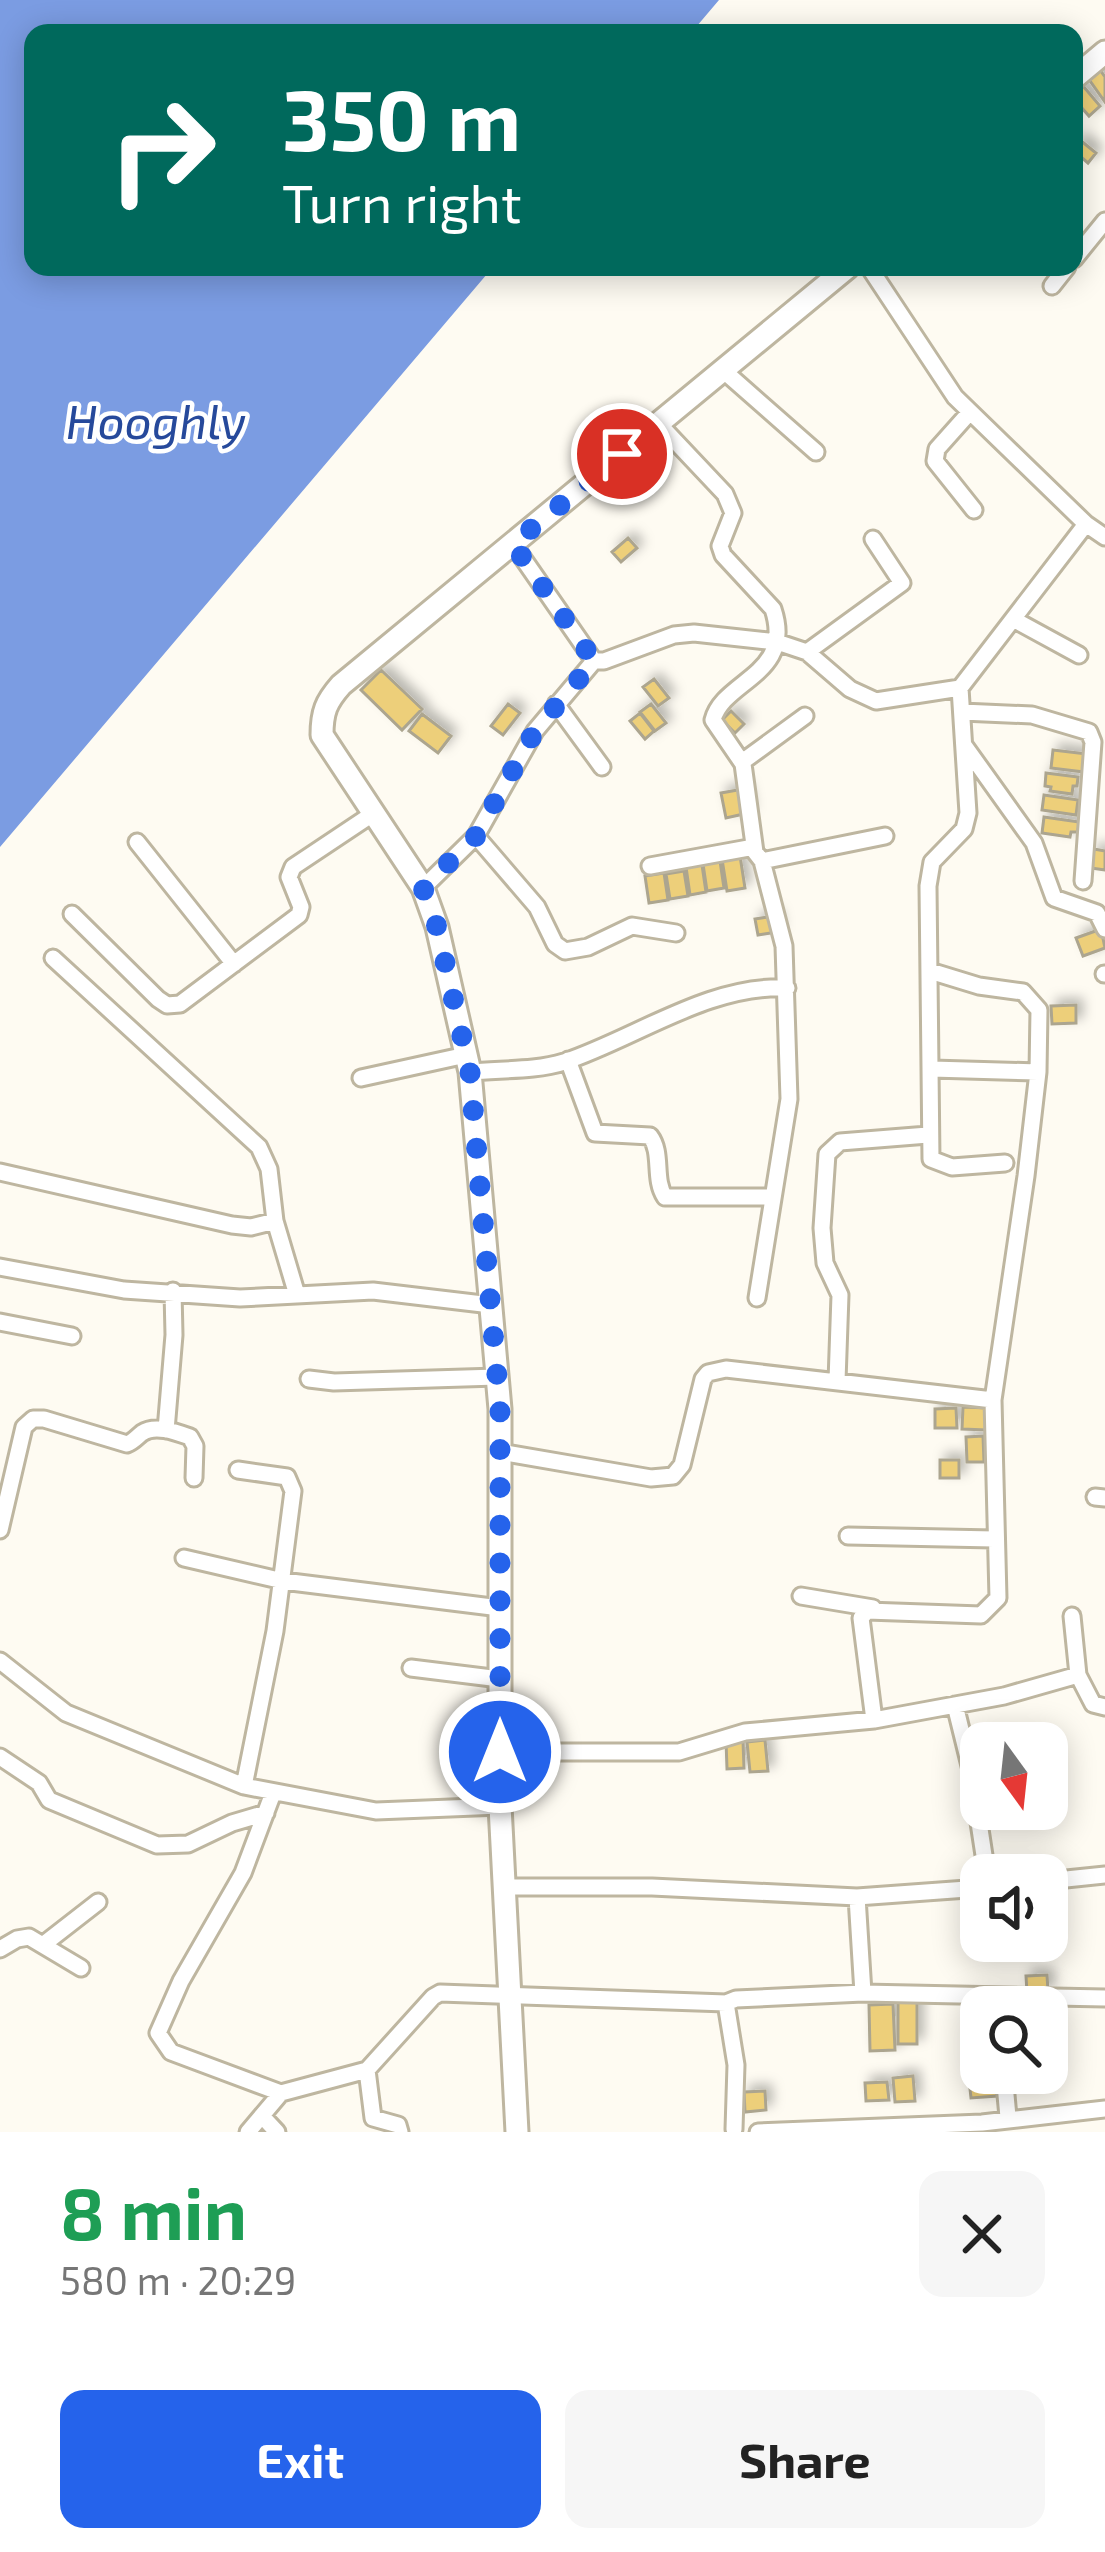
<!DOCTYPE html>
<html lang="en">
<head>
<meta charset="utf-8">
<style>
  :root { --surface:#fff; --page:#f6f6f6; --text:#222; --muted:#767676; --accent:#2563eb }
  body { margin:0; font-family:"Exo 2",sans-serif; background:var(--page); color:var(--text); height:100vh; display:flex; flex-direction:column; font-size:45px; white-space:nowrap }
  * { box-sizing:border-box; margin:0 }
  p { font-size:39px; color:var(--muted) }
  .icon { flex:none; width:66px; height:66px; fill:none; stroke:currentColor; stroke-width:2; stroke-linecap:round; stroke-linejoin:round }
  .map { position:relative; height:2132px; overflow:hidden }
  .sheet { display:flex; flex-direction:column; background:var(--surface); flex:1 }
  .sheet>* { flex:none }
  .banner { position:absolute; left:24px; top:24px; width:1059px; height:252px; border-radius:24px; box-shadow:0 6px 30px #0003; background:#00695c; color:#fff; overflow:hidden }
  .needle { width:78px; rotate:165deg }
  .buttons { position:absolute; left:960px; top:1722px; display:grid; gap:24px }
  .buttons a { display:grid; place-items:center; width:108px; height:108px; border-radius:24px; background:var(--surface); box-shadow:0 6px 30px #0003; font-size:60px }
  .pin { position:absolute; display:grid; place-items:center; width:102px; height:102px; color:#fff; margin:-51px; border:6px solid #fff; border-radius:50%; box-shadow:0 3px 12px #0007 }
  .me { position:absolute; width:132px; margin:-66px; rotate:0deg; stroke-linejoin:round; filter:drop-shadow(0 0 9px #0008) }
  .turn { display:flex; align-items:center; gap:42px; height:252px; padding:0 60px; font-size:54px }
  .turn .icon { width:156px; height:156px; stroke-width:2.5 }
  .turn b { display:block; font-size:84px; line-height:102px }
  .round { display:grid; place-items:center; flex:none; width:126px; height:126px; border-radius:24px; background:var(--page) }
  .headline { display:flex; align-items:center; justify-content:space-between; height:204px; padding:0 60px }
  h1 { font-size:72px; font-weight:700; line-height:90px; color:#1e9e55 }
  .action { display:flex; gap:24px; margin-top:auto; padding:24px 60px }
  .action a { flex:1; height:138px; border-radius:24px; background:var(--accent); color:#fff; font-size:48px; font-weight:700; line-height:138px; text-align:center }
  .action a+a { background:var(--page); color:var(--text) }
  .map>svg:first-child { display:block }
  .water { fill:#7b9ce2 }
  .building { fill:#edcf7a; stroke:#aca58f; stroke-width:3; filter:url(#shadow) }
  .lines { fill:none; stroke-linecap:round; stroke-linejoin:round }
  .street-casing { stroke:#beb6a0; stroke-width:21 }
  .secondary-casing { stroke:#beb6a0; stroke-width:27 }
  .street { stroke:#fff; stroke-width:15 }
  .secondary { stroke:#fff; stroke-width:21 }
  .route { stroke:#2563eb; stroke-width:21; stroke-dasharray:0 37.8 }
  .labels { text-anchor:middle; stroke-width:9; stroke-linejoin:round; paint-order:stroke }
  .water-label { font-size:48px; font-style:italic; fill:#26499b; stroke:#fff }
</style>
</head>
<body>
<div class="map">
<svg width="1105" height="2132" viewBox="0 0 1105 2132">
  <defs>
    <filter id="shadow"><feDropShadow dx="6" dy="-6" stdDeviation="6" flood-color="#0004"/></filter>
  </defs>
  <rect width="100%" height="100%" fill="#fefbf2"/>
  <!-- water -->
  <path class="water" d="M0 0H719L691 33H33V267H493L0 847Z"/>
  <!-- building -->
  <path class="building" d="M1095 63 1105 77V102L1083 71Z
    M1078 80 1100 106 1089 116 1074 99Z
    M1080 140 1096 153 1088 163 1074 151Z
    M628 538 637 548 621 562 612 552Z
    M381 670 422 709 402 730 361 690Z
    M654 679 669 698 658 706 643 687Z
    M508 704 520 713 503 735 491 726Z
    M651 704 666 723 655 731 640 712Z
    M731 711 744 724 735 733 722 720Z
    M640 713 654 731 645 739 630 721Z
    M422 714 451 736 438 753 409 731Z
    M1053 750 1087 754 1084 772 1051 768Z
    M1046 773 1078 777 1077 786H1073L1072 794 1050 791 1051 787 1045 786Z
    M743 789 748 813 726 818 721 793Z
    M1044 795 1078 800 1076 815 1042 810Z
    M1044 817 1079 822 1078 832H1071L1070 837 1042 833Z
    M1094 849 1105 851V870L1091 868Z
    M740 856 745 888 727 891 722 859Z
    M720 861 724 888 707 891 703 864Z
    M702 865 706 892 690 895 686 867Z
    M684 871 688 896 670 899 666 874Z
    M664 873 668 900 649 903 645 876Z
    M774 916 777 932 758 935 755 919Z
    M1101 929 1105 948 1083 956 1076 938Z
    M1076 1005V1023L1052 1024 1051 1006Z
    M963 1407 988 1408 987 1430 962 1429Z
    M956 1408 957 1428H935V1409Z
    M983 1436 984 1462H967L966 1437Z
    M940 1460H959V1478H940Z
    M765 1740 768 1771 750 1772 747 1742Z
    M726 1741H743L744 1768 727 1769Z
    M1047 1975 1048 1991 1027 1993 1026 1976Z
    M917 2001V2044H898V2002Z
    M893 2004 895 2050 870 2051 869 2005Z
    M981 2070 995 2073 997 2096 971 2098 968 2071Z
    M913 2076 915 2101 895 2102 893 2078Z
    M887 2082 889 2100 866 2101 865 2083Z
    M765 2091 766 2110 745 2112 744 2092Z"/>
  <g class="lines">
    <!-- street casing -->
    <g class="street-casing">
      <path id="street" d="M1074 259 1105 221
        M869 267 955 397 1086 524 1105 537
        M1052 286 1067 267
        M724 371 816 452
        M970 412 937 449 935 461 974 510
        M659 424 725 494 733 513 720 546 723 555 773 609C795 675 723 680 713 720L743 764 755 852 762 861 784 946 789 1099 757 1298
        M513 544 594 661
        M1013 619 1079 655
        M807 652 902 583 873 539
        M556 704 602 767
        M962 712 1032 715 1089 732 1093 742 1083 881
        M964 745 1034 843 1054 898 1097 913 1105 929
        M742 762 805 716
        M476 836 537 907 555 944 565 951 588 947 632 926 676 933
        M137 842 234 964
        M762 861 885 836
        M650 866 754 847
        M423 888 476 836 535 731 594 661H604L674 635 694 633 777 642 807 652 850 689 876 701 960 688
        M72 914 158 999 167 1005 180 1004 299 915 301 907 289 877 293 867 374 813
        M53 958 259 1147 269 1169 275 1221 297 1295
        M1104 974H1105
        M568 1060 595 1133 650 1136C663 1153 653 1179 665 1197H772
        M932 1069 1038 1072
        M470 1072C500 1069 536 1071 564 1062 636 1038 709 984 787 988
        M361 1078 466 1055
        M1005 1163 952 1167 931 1159 928 886 932 862 964 829 968 813 960 688 1086 524
        M0 1172 232 1225 251 1227 275 1221
        M0 1267 124 1290 240 1298 373 1291 491 1305
        M0 1322 72 1336
        M309 1379 334 1382 497 1377
        M837 1381 840 1295 825 1263 822 1228 827 1154 840 1142 928 1135
        M166 1430 174 1335 173 1291
        M500 1452 651 1478 673 1476 682 1465 703 1379 708 1373 726 1369 993 1400
        M238 1470 287 1477 293 1491 275 1631 244 1786
        M1095 1497 1105 1498
        M0 1530 24 1427 33 1419H44L127 1444C133 1442 137 1437 142 1433 155 1424 176 1432 190 1437L195 1446 194 1478
        M848 1536 994 1539
        M184 1558 283 1581 500 1608
        M801 1596 873 1608
        M1072 1616 1078 1675 1093 1704 1105 1707
        M0 1661 66 1713 244 1786 376 1811 500 1806
        M411 1668 500 1679
        M955 1705 971 1770 987 1875
        M874 1720 861 1618 867 1611 981 1615 998 1598 993 1400 1026 1176 1038 1072 1039 1010 1023 992 979 986 930 971
        M500 1752H679L745 1732 874 1720 1004 1696 1078 1675
        M0 1757 39 1783 49 1800 157 1845 188 1844 232 1823 266 1813
        M273 1793 243 1873 181 1981 158 2033 171 2052 281 2093 367 2070 433 1997 440 1993 726 2003 736 1999 863 1993 1105 1998
        M1047 1881 1105 1875
        M504 1887H652L857 1897 981 1888
        M857 1897 863 1993
        M44 1944 98 1902
        M0 1949 17 1939 29 1937 81 1968
        M726 2003 736 2065 734 2129
        M367 2070 373 2118 398 2125 400 2132
        M1004 2073 1008 2117
        M263 2117 277 2132
        M248 2132 281 2093
        M758 2132 982 2123 1105 2109"/>
    </g>
    <!-- secondary casing -->
    <g class="secondary-casing">
      <path id="secondary" d="M1074 78 1105 52
        M517 2132 500 1806V1409L470 1072 437 927 423 888 322 735C322 712 326 702 341 685L848 267"/>
    </g>
    <!-- street -->
    <use href="#street" class="street"/>
    <!-- secondary -->
    <use href="#secondary" class="secondary"/>
  </g>
  <g class="lines">
    <!-- route -->
    <path class="route" d="M500 1752V1409L478 1165 470 1072 437 927 423 888 476 836 535 731 594 661 513 544 622 454"/>
  </g>
  <g class="labels">
    <!-- water labels -->
    <g class="water-label">
      <text x="156" y="439">Hooghly</text>
    </g>
  </g>
</svg>
<div class="buttons">
<a><svg class="needle" viewBox="-14 -14 28 28"><path d="M0-13l5 13h-10z" fill="#e53935"/><path d="M0 13l5-13h-10z" fill="#767676"/></svg></a>
<a><svg class="icon" aria-label="sound" viewBox="0 0 24 24"><path d="M4 9h4l5-4v14l-5-4H4zM17 9q2 3 0 6"/></svg></a>
<a><svg class="icon" aria-label="search" viewBox="0 0 24 24"><circle cx="10" cy="10" r="6"/><path d="M15 15l6 6"/></svg></a>
</div>
<div class="pin" style="left:622px;top:454px;background:#d93025"><svg class="icon" aria-label="arrive" viewBox="0 0 24 24"><path d="M6 21V4h12l-3 4 3 4H6"/></svg></div>
<svg class="me" style="left:500px;top:1752px" viewBox="-20 -20 40 40"><circle r="17" fill="#2563eb" stroke="#fff" stroke-width="3"/><path d="M0-11L8 9 0 5-8 9z" fill="#fff"/></svg>
<div class="banner">
<div class="turn"><svg class="icon" aria-label="right" viewBox="0 0 24 24"><path d="M7 20v-9h11M14 6l5 5-5 5"/></svg><div><b>350 m</b>Turn right</div></div>
</div>
</div>
<section class="sheet">
<div class="headline"><div><h1>8 min</h1><p>580 m · 20:29</p></div><a class="round"><svg class="icon" aria-label="close" viewBox="0 0 24 24"><path d="M6 6l12 12M18 6L6 18"/></svg></a></div>
<div class="action"><a>Exit</a><a>Share</a></div>
</section>
</body>
</html>
